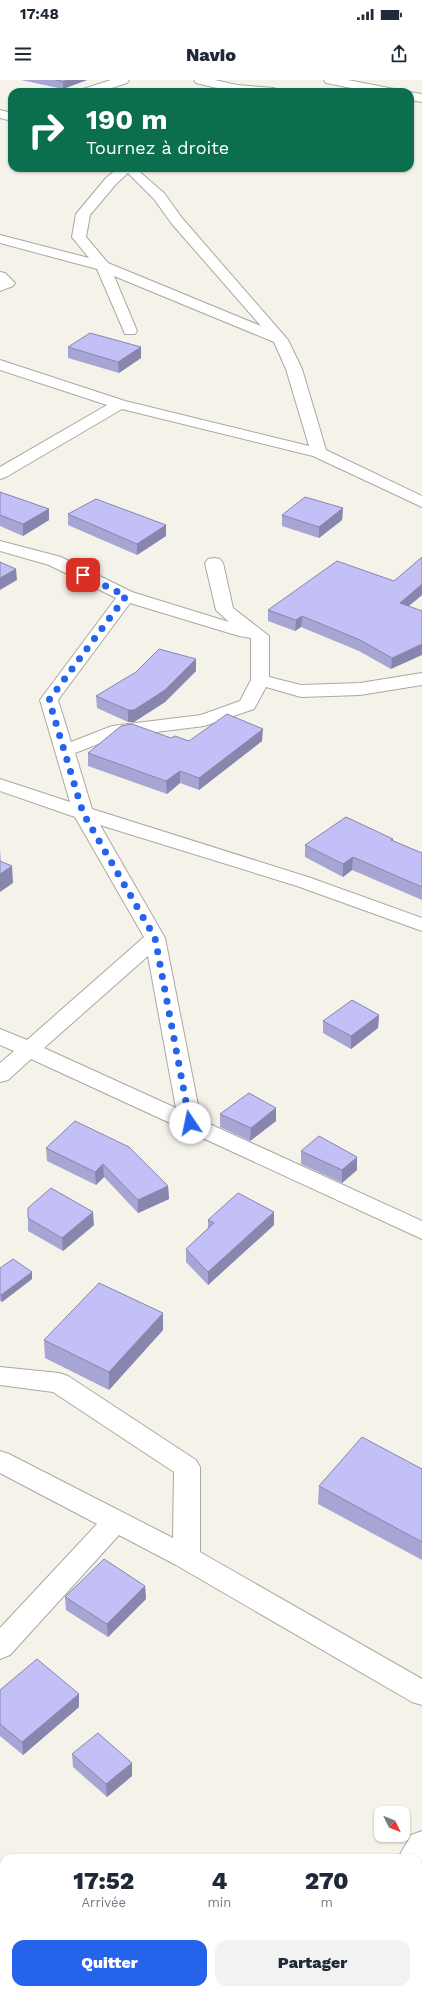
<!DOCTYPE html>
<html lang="fr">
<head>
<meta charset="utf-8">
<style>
  :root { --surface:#fff; --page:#f2f2f3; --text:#1f2937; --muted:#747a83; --accent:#2563eb }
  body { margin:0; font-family:"Work Sans",sans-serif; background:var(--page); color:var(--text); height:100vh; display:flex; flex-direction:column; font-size:15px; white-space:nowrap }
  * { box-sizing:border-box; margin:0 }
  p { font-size:13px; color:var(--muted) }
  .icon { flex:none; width:22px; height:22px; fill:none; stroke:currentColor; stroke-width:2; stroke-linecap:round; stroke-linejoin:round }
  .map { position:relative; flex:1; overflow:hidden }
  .side { position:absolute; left:0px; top:1774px; width:422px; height:140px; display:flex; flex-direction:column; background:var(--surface); border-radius:12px 12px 0 0; box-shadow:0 1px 3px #0004 }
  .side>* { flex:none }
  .guide { position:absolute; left:8px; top:8px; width:406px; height:84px; border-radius:12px; box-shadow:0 1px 3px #0004; background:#0b6e4f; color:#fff; overflow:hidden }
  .needle { width:26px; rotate:133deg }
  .buttons { position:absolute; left:374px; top:1726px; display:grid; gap:8px }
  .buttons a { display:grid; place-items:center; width:36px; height:36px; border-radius:8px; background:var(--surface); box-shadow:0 1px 3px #0004; font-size:20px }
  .pin { position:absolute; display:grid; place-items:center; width:34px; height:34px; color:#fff; margin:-17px; border-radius:8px; box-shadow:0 2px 6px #0006 }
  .me { position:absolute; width:44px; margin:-22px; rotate:349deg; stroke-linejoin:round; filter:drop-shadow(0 0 3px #0008) }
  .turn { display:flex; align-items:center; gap:14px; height:84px; padding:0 12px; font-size:18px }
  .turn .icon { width:52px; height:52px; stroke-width:2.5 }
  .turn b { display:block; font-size:28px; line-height:34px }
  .eta { display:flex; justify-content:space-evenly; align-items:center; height:68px; text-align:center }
  .eta b { font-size:24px; font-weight:800; line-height:28px }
  .cta { display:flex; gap:8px; margin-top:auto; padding:8px 12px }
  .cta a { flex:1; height:46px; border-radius:12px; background:var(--accent); color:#fff; font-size:16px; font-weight:800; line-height:46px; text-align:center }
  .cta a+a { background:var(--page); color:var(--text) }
  .status { display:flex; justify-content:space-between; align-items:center; height:28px; padding:0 20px; background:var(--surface); direction:ltr }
  .status svg { height:11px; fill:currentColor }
  header { display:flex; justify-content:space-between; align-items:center; height:52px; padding:0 12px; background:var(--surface); font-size:18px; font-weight:800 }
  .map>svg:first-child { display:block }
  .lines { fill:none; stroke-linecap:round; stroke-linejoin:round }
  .minor-casing { stroke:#aba8a1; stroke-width:2 }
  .minor { fill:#fff; fill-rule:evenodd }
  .wall { fill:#a7a5d4 }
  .shaded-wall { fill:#8886ad }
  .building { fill:#c2c0f7; stroke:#8886ad }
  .route { stroke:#2563eb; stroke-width:7; stroke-dasharray:0 12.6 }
</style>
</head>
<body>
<div class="status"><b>17:48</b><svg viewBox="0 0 49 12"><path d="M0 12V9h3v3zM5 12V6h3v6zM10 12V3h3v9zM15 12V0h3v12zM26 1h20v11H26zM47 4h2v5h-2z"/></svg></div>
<header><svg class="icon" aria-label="menu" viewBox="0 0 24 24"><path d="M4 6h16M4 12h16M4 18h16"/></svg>Navio<svg class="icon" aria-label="share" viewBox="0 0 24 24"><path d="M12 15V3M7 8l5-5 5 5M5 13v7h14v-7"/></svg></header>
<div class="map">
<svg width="422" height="1914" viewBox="0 0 422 1914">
  <rect width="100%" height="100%" fill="#f5f2ea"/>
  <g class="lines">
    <!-- minor casing -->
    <g class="minor-casing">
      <path id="minor" d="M111 0H129L127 3 99 12H81L83 9Z
        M194 0H215L237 5 274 8 280 12H234L196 3Z
        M324 0H348L394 9 396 12H372L326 3Z
        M410 12 422 14V22L410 20Z
        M0 30 12 33V41L0 38Z
        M118 88H139L141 93 164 113 182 138 288 260 302 289 326 370 422 416V427L313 376 122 329 6 397 0 399V387L107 325 0 290V280L125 321 309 366 286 289 274 262 114 196 137 251 135 254H125L97 189 0 163V155L89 178 72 157 76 134 106 98ZM128 93 154 119 172 144 261 246 108 183 86 157 90 135 116 104Z
        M0 192 5 193 15 203 13 206 0 211Z
        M0 461 61 477 132 512 229 542 216 530 205 483 208 479 214 478 220 479 223 483 233 528 269 556V597L301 605 360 603 422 593V605L360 615 301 617 266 607 254 629 204 646 116 657 75 673 92 729 311 798 422 838V851L297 806 100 745 165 858 201 1040 422 1141V1159L31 979 8 1000 0 1002V983L14 971 0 965V949L27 960 144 857 75 737 0 711V699L70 722 40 620 116 518 49 485 0 471ZM130 523 239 556 251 558V600L240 621 201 635 112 646 71 662 58 620ZM148 876 176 1028 44 968Z
        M0 1287 59 1293 68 1296 196 1380 200 1387V1472L422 1599V1625L412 1622 176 1485 119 1455 10 1575 0 1579V1548L97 1444 0 1393V1371L9 1374 173 1458 174 1392 53 1312 0 1305Z
        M422 1751V1788L418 1790V1778H398L411 1755Z
        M305 1910H337L335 1914H303Z"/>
    </g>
    <!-- minor -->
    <use href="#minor" class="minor"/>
  </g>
  <!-- wall -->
  <path class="wall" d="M21 0H87L63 9Z
    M68 267H141V278L119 293 68 278Z
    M0 412 49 429V440L23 456 0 446Z
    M343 428 342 440 319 458 282 446V435Z
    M68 434 166 445V456L137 475 68 445Z
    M422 515 409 526 391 589 359 571 301 547 295 551 268 541V530Z
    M196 579V591L165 622 134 642H128L97 628 96 616Z
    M171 658 189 661H262L199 710 180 703 167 714 88 686V673Z
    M393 759V761L422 773V820L352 790 343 797 305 777V765Z
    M379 935 378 948 351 969 323 953V941Z
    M276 1028V1041L250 1061 220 1047V1034Z
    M75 1041 168 1106 169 1119 138 1133 104 1097 96 1105 47 1081 46 1068Z
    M301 1071 357 1090 342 1103 301 1084Z
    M274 1132V1145L208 1205 186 1182V1169L208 1148V1140Z
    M28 1138 94 1145 63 1171 28 1151Z
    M0 1188 32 1192V1199L2 1222 0 1221Z
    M163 1250 109 1310 45 1278 44 1260Z
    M422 1389V1480L318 1424 319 1406Z
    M145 1506 146 1519 108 1557 66 1530 65 1517Z
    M0 1610 79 1614V1627L23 1675 0 1656Z
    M72 1674 132 1683V1696L107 1717 73 1687Z"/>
  <!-- shaded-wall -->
  <path class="shaded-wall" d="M67 0H87L63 9V2Z
    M141 267V278L119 293 118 282Z
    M343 428 342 440 319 458V447Z
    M49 429V440L23 456V444Z
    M166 445V456L137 475V464Z
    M16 489 17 500 0 510V498Z
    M422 504V515L399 534 400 523Z
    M302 536 301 547 295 551 296 540Z
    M422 564V575L391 589 392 578Z
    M196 579V591L165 622 134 642H128V630Z
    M263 649 262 661 199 710V698Z
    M180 691V703L167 714 166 701Z
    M0 770 1 787 0 788Z
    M353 777 352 790 343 797V784Z
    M12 786 13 803 0 812V794Z
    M379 935 378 948 351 969V956Z
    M276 1028V1041L250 1061 251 1048Z
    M357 1077V1090L342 1103V1090Z
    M103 1084 104 1097 96 1105 95 1092Z
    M168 1106 169 1119 138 1133V1120Z
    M93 1132 94 1145 63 1171 62 1158Z
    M274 1132V1145L208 1205V1192Z
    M32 1192V1199L2 1222 1 1215Z
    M163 1233V1250L109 1310V1292Z
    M145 1506 146 1519 108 1557 107 1544Z
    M79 1614V1627L23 1675 22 1662Z
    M132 1683V1696L107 1717 106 1704Z"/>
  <!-- building -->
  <path class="building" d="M56 0H67L63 2Z
    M90 253 141 267 118 282 68 267Z
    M0 412 49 429 23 444 0 435Z
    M305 417 343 428 319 447 282 435Z
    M96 419 166 445 137 464 68 434Z
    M422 477V504L400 523 422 531V564L392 578 360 560 302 536 296 540 268 530 337 481 394 501Z
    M0 482 16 489 0 498Z
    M159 569 196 579 165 610 134 630H128L96 616 136 592Z
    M227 634 263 649 199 698 180 691 166 701 88 673 121 646 132 644 171 658 175 656 189 661Z
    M346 737 393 759 391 760 422 773V807L353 777 343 784 305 765Z
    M0 781 12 786 0 794Z
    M352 920 379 935 351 956 323 941Z
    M249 1013 276 1028 251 1048 220 1034Z
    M75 1041 129 1067 168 1106 138 1120 103 1084 95 1092 46 1068Z
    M319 1056 357 1077 342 1090 301 1071Z
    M51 1108 93 1132 62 1158 28 1138V1128Z
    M238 1113 274 1132 208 1192 186 1169 214 1143 208 1140Z
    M13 1179 32 1192 1 1215 0 1214V1188Z
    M99 1203 163 1233 109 1292 44 1260Z
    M362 1357 422 1389V1462L319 1406Z
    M104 1479 145 1506 107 1544 65 1517Z
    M37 1579 79 1614 22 1662 0 1644V1610Z
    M98 1653 132 1683 106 1704 72 1674Z"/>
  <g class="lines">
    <!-- route -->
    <path class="route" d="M83 495 126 516 49 620 83 733 155 858 190 1043"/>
  </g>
</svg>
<div class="buttons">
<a><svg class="needle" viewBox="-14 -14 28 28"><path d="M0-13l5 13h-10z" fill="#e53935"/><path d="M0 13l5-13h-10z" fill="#747a83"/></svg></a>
</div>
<div class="pin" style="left:83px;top:495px;background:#d93025"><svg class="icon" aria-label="arrive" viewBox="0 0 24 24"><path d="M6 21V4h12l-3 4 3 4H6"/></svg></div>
<svg class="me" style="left:190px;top:1043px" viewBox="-20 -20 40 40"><circle r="19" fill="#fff"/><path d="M0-13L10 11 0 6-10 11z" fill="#2563eb"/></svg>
<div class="guide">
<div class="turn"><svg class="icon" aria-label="right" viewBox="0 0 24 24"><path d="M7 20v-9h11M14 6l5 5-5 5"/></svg><div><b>190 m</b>Tournez à droite</div></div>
</div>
<section class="side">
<div class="eta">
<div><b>17:52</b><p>Arrivée</p></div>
<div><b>4</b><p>min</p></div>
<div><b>270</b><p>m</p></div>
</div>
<div class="cta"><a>Quitter</a><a>Partager</a></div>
</section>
</div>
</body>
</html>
